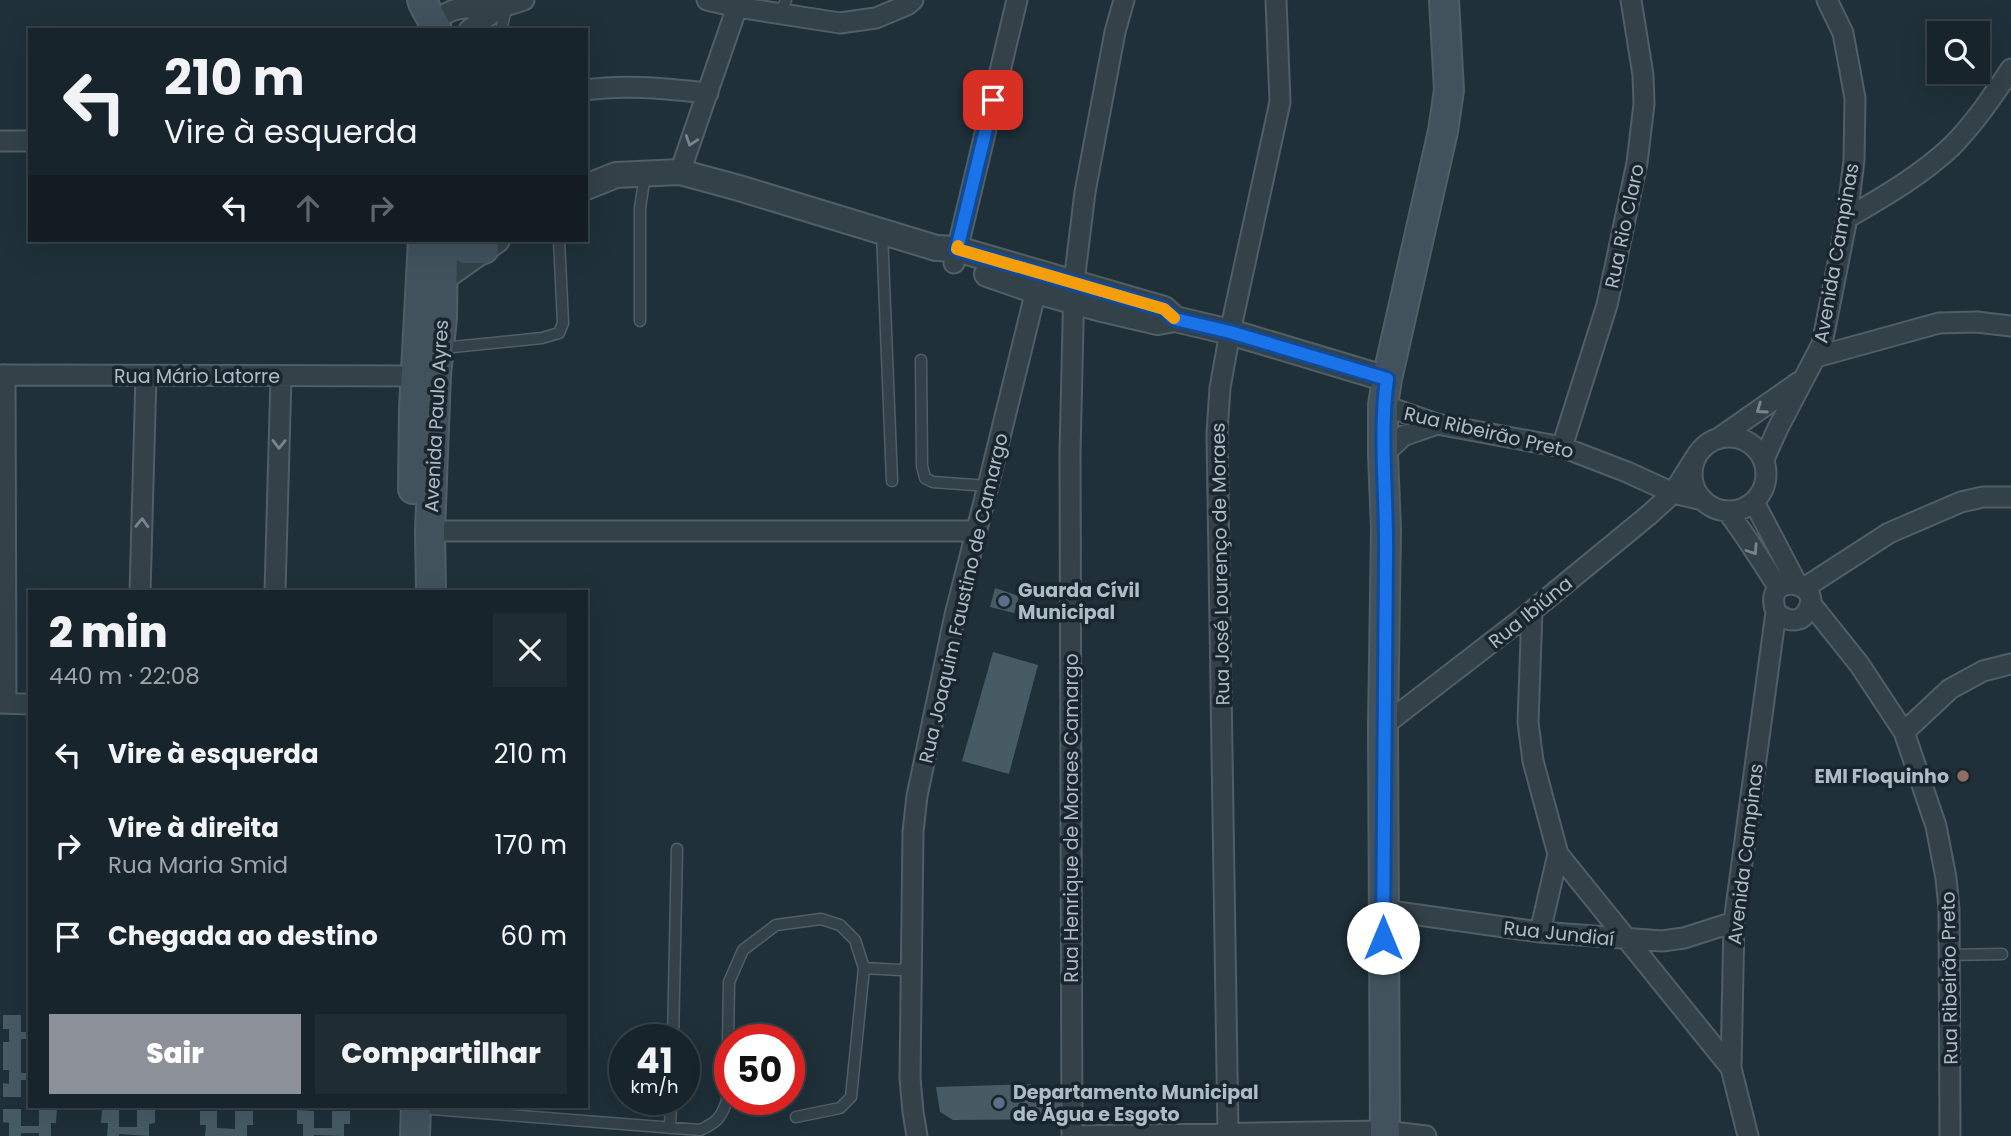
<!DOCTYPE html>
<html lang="pt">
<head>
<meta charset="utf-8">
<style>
  :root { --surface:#17242b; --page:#202c33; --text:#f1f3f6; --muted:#9ea4a9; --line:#364147; --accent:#8c9099 }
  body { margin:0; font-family:Poppins,sans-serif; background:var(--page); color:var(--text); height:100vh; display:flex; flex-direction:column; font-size:26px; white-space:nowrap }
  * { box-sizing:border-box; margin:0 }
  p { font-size:23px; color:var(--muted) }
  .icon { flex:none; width:38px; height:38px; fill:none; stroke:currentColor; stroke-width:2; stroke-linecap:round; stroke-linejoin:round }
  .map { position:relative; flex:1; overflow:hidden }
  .details { position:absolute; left:28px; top:590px; width:560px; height:518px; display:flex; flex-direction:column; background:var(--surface); border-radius:0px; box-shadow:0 7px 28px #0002,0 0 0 2px var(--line) }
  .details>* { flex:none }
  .hud { position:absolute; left:28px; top:28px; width:560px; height:214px; border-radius:0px; box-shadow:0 7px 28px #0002,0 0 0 2px var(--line); background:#17242b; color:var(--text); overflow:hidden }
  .controls { position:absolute; left:1927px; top:21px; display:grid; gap:14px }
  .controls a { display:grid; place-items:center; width:63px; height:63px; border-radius:0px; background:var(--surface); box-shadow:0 7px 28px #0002,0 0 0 2px var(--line); font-size:35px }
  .speed { position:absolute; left:609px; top:1024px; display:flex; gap:14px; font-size:35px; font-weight:700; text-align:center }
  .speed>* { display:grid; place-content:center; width:91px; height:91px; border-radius:50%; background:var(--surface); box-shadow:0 7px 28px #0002,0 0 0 2px var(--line); line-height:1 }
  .speed small { font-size:18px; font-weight:400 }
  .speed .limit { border:10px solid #d22; background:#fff; color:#111 }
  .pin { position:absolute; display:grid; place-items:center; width:60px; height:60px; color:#fff; margin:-30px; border-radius:14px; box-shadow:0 4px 10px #0006 }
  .me { position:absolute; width:77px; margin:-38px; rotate:0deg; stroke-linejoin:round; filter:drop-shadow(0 0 5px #0008) }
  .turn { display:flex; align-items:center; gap:24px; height:147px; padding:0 21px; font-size:32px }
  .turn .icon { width:91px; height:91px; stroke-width:2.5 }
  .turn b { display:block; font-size:49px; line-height:60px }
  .lanes { display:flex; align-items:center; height:66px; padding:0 21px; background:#0003; justify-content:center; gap:35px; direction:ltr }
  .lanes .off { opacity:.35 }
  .round { display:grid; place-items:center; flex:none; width:74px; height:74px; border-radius:0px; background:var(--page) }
  .headline { display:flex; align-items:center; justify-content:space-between; height:119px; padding:0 21px }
  h1 { font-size:42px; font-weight:800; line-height:52px }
  .action { display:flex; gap:14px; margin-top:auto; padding:14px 21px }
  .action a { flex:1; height:80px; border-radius:0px; background:var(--accent); color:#fff; font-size:28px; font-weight:800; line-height:80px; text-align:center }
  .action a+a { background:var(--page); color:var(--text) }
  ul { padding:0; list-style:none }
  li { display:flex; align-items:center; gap:21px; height:91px; padding:0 21px }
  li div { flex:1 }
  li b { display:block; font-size:26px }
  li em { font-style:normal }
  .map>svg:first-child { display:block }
  .building { fill:#475b65 }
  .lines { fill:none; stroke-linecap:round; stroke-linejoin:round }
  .service-casing { stroke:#505f67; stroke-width:13 }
  .minor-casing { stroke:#505f67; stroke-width:23 }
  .tertiary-casing { stroke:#505f67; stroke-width:28 }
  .secondary-casing { stroke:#505f67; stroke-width:32 }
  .service { stroke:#334149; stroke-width:10 }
  .minor { stroke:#334149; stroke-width:19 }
  .tertiary { stroke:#334149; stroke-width:24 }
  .secondary { stroke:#41525c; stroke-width:28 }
  .oneway { stroke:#76858e }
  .route-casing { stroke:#114b97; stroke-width:18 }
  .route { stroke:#1a73e8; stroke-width:12 }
  .slow { stroke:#f59e0b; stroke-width:12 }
  .service-dot { fill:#5c6f8a; stroke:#19262d; stroke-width:2.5 }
  .education-dot { fill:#8d6e63; stroke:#19262d; stroke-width:2.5 }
  .labels { text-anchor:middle; stroke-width:7; stroke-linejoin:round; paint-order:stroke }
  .street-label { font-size:19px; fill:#adbdc6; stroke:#19262d }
  .poi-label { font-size:19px; font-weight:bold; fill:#adbdc6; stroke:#19262d; text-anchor:start }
</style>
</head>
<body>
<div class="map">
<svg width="2011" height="1136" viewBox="0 0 2011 1136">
  <rect width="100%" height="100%" fill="#1f3039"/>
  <!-- building -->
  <path class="building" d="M995 588 1019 596 1014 613 990 607Z
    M993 652 1038 665 1009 774 962 761Z
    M3 1015H21V1032H30V1039H21V1073H30V1080H21V1097H3V1083L9 1084V1070H3V1042H9V1029H3Z
    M1031 1084 1034 1094 1061 1090 1060 1119 953 1120 940 1112 936 1087Z
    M3 1109H21V1126H39V1109H57L56 1123H51V1136H39V1133H21V1136H9V1123L3 1122Z
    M102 1109 119 1110V1127H137V1110H155V1123L149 1124V1136L119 1134V1136H107L108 1123H101Z
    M297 1110 314 1111V1128H332V1111H350V1124H344V1136L314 1135V1136H303V1124H297Z
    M200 1111H217V1128L235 1129V1111H253V1125H247V1136H205L206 1125H200Z"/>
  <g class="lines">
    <!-- service casing -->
    <g class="service-casing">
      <path id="service" d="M780 14 786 0
        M501 30 507 5
        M882 232 892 481
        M640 321V208L645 175
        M443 348 542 338 559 333 563 323 559 240
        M921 360 922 466 925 478 933 482 988 486
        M1949 955 2002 954
        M864 968 900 970 911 967
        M673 1040 677 849
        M432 1109 700 1130C716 1123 722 1117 727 1100L729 982 743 950 776 925 821 919 840 925 855 940 864 968 851 1097 840 1108 796 1117
        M670 1128 671 1099"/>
    </g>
    <!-- minor casing -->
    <g class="minor-casing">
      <path id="minor" d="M707 0 737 7 840 23 876 18 907 5 913 0
        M428 30C452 0 468 10 502 6 509 6 517 2 524 0
        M469 30 502 6
        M586 90C626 84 668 89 708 93
        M0 141H30
        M680 172 737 7
        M1847 218C1883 197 1920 176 1951 147 1974 124 1993 96 2011 69
        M954 263 1017 0
        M1816 357 1939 323 1977 322 2011 326
        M0 375 426 376
        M5 375 6 703
        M1383 405 1437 424 1562 447 1627 472 1673 493 1703 500
        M1692 474a37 37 0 1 1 74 0a37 37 0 1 1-74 0Z
        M1719 438 1799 382
        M1562 447 1607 305 1637 163 1644 104 1643 75 1631 0
        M1383 455 1403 436 1437 424
        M1764 459 1778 428 1822 344 1847 218 1854 160 1855 98 1843 33 1827 0
        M1754 502 1797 584
        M1727 511C1746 535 1762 563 1779 588
        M430 531H977
        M1804 588 1889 533 1961 502 1983 497H2011
        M140 592 146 376
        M275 592 281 376
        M1811 604 1859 664 1904 732 1936 826 1946 878 1949 909 1950 1136
        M1532 611 1528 722 1533 761 1558 854 1731 1068
        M0 703 30 704
        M1383 726 1532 611 1650 514 1673 493 1695 458
        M1904 732 1950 689 1983 671 2011 664
        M1383 910 1540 932 1662 941 1684 938 1734 922
        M1540 932 1558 854
        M1228 1134 1217 433 1220 388 1230 332 1280 102 1276 0
        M917 1136 913 1112 910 1078 913 832 917 796 955 615 988 486 1039 278
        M1072 1136 1070 453 1074 282 1085 192 1115 32 1124 0
        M1072 1136 1384 1131 1426 1136
        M1748 1136 1731 1068 1734 922 1776 612C1761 571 1824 580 1808 610 1801 624 1786 622 1776 612"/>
    </g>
    <!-- tertiary casing -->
    <g class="tertiary-casing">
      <path id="tertiary" d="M586 187 616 175 680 172 739 188 936 248 957 249 1164 309 1175 319
        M987 274 1036 291 1098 308 1158 322 1175 319 1230 332 1387 379
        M429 288 497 240"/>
    </g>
    <!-- secondary casing -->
    <g class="secondary-casing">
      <path id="secondary" d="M422 0C426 11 433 19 437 30
        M452 240 465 249H484
        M413 489 414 408 423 240
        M431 592 430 531 436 375 442 318 443 240
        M415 1136 416 1106
        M1385 1136 1383 726 1386 529 1383 455V405L1387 379 1443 131 1449 90 1444 0"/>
    </g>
    <!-- service -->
    <use href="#service" class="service"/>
    <!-- minor -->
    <use href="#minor" class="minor"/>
    <!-- tertiary -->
    <use href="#tertiary" class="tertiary"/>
    <!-- secondary -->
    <use href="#secondary" class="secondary"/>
  </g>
  <!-- one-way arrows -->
  <defs><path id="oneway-chevron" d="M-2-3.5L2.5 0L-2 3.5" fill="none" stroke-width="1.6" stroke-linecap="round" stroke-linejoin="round" transform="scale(1.75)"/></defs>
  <g class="oneway">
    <use href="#oneway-chevron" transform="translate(691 141) rotate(109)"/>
    <use href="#oneway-chevron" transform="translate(1761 409) rotate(145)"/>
    <use href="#oneway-chevron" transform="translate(279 444) rotate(91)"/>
    <use href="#oneway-chevron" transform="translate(142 523) rotate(-88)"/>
    <use href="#oneway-chevron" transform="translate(1753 550) rotate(56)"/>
  </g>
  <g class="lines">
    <!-- route casing -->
    <g class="route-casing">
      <path id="route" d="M993 100 957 249 1164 309 1175 319 1230 332 1387 379C1379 438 1387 496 1386 555 1384 682 1383 810 1383 938"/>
    </g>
    <!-- route -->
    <use href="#route" class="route"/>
    <!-- slow -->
    <path class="slow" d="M958 246 957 249 1164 309 1174 318"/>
  </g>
  <!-- markers -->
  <g class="service-dot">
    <circle cx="1004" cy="601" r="7"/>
    <circle cx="999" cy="1103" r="7"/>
  </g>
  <circle class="education-dot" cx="1963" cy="776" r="7"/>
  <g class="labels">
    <!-- street labels -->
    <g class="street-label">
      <text transform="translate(1624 226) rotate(-78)" y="7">Rua Rio Claro</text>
      <text transform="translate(1836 253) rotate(-80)" y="7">Avenida Campinas</text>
      <text x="197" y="383">Rua Mário Latorre</text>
      <text transform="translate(436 416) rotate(-87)" y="7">Avenida Paulo Ayres</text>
      <text transform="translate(1489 432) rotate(13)" y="7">Rua Ribeirão Preto</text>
      <text transform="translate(1220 564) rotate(-91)" y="7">Rua José Lourenço de Moraes</text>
      <text transform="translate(963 598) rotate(-77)" y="7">Rua Joaquim Faustino de Camargo</text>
      <text transform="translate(1530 612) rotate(-39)" y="7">Rua Ibiúna</text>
      <text transform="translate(1071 818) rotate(-90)" y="7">Rua Henrique de Moraes Camargo</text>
      <text transform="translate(1745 854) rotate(-83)" y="7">Avenida Campinas</text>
      <text transform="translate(1559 933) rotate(6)" y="7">Rua Jundiaí</text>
      <text transform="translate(1949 978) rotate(-91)" y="7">Rua Ribeirão Preto</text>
    </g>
    <!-- poi labels -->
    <g class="poi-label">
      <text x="1018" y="597">Guarda Cívil<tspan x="1018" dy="22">Municipal</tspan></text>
      <text x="1949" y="783" text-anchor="end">EMI Floquinho</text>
      <text x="1013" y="1099">Departamento Municipal<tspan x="1013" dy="22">de Água e Esgoto</tspan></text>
    </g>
  </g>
</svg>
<div class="controls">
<a><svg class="icon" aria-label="search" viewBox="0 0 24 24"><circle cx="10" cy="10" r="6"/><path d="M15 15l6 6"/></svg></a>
</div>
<div class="speed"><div>41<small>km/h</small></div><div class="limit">50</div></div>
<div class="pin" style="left:993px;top:100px;background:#d93025"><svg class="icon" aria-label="arrive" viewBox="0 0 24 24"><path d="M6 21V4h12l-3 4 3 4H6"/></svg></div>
<svg class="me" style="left:1383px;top:938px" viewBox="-20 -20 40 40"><circle r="19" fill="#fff"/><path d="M0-13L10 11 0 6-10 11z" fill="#1a73e8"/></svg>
<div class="hud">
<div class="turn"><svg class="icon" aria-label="left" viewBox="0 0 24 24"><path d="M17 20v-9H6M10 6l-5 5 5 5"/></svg><div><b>210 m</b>Vire à esquerda</div></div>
<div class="lanes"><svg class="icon" aria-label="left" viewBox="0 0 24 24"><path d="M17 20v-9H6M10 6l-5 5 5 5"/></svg><svg class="icon off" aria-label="ahead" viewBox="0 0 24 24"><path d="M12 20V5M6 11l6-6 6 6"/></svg><svg class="icon off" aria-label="right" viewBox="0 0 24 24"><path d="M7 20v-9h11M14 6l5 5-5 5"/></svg></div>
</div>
<section class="details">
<div class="headline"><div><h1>2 min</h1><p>440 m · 22:08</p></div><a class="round"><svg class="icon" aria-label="close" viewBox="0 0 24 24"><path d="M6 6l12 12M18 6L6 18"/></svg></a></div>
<ul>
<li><svg class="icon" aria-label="left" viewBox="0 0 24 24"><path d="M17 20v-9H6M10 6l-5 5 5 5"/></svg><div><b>Vire à esquerda</b></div><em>210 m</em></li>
<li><svg class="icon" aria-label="right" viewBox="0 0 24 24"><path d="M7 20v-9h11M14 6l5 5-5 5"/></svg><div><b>Vire à direita</b><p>Rua Maria Smid</p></div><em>170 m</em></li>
<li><svg class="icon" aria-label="arrive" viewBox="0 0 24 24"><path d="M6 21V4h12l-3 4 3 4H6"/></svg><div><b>Chegada ao destino</b></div><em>60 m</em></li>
</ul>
<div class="action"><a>Sair</a><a>Compartilhar</a></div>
</section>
</div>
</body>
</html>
